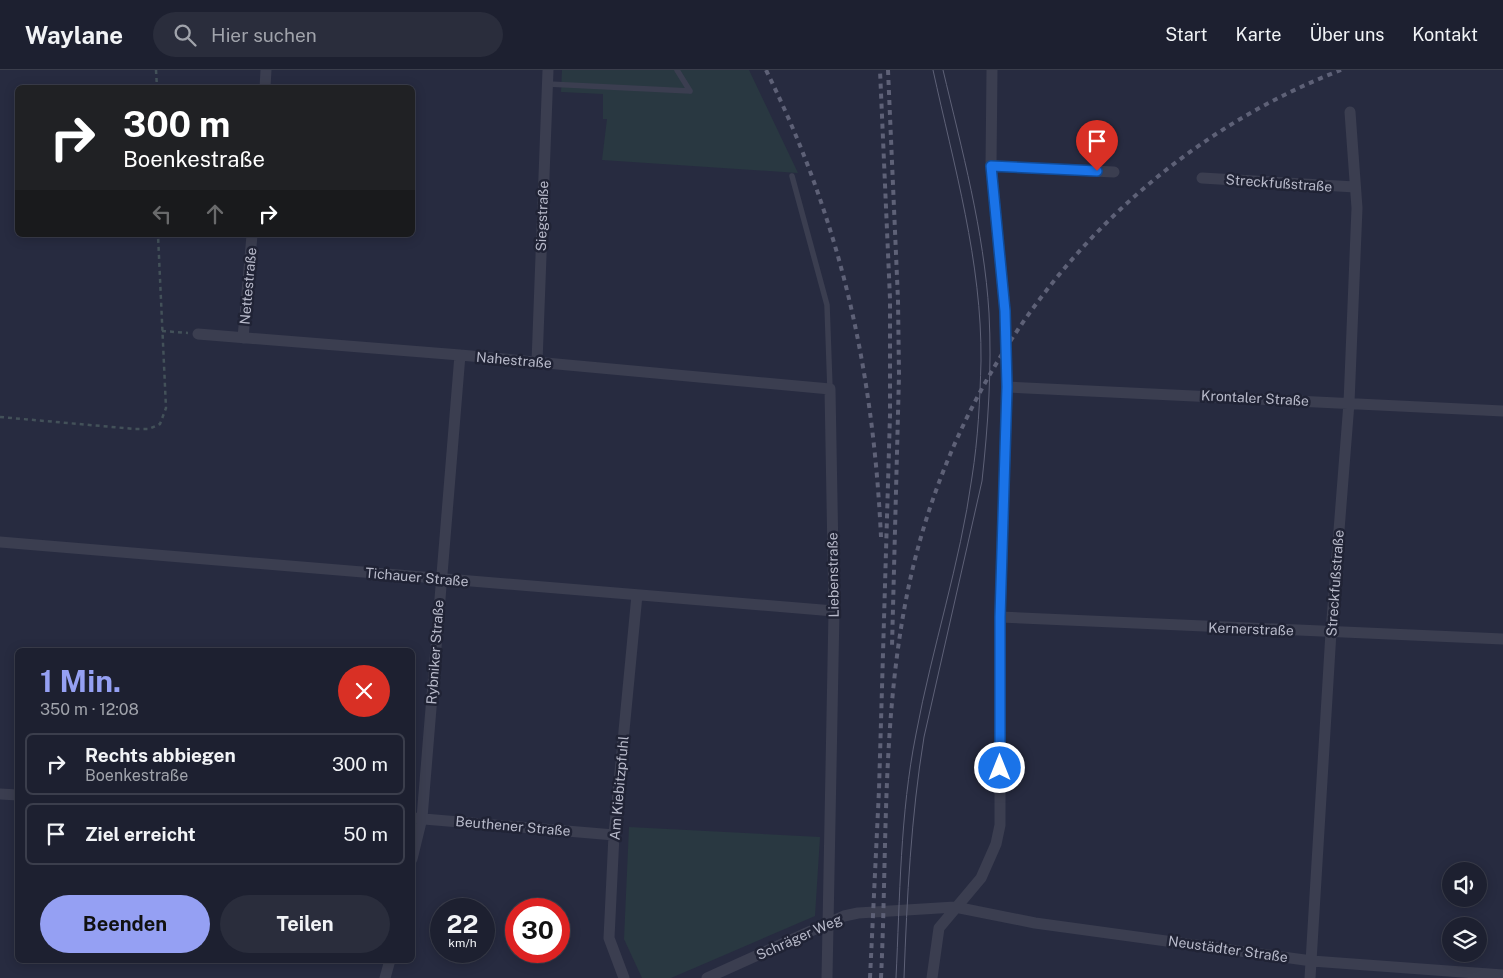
<!DOCTYPE html>
<html lang="de">
<head>
<meta charset="utf-8">
<style>
  :root { --surface:#1d2030; --page:#2a2d3c; --text:#f1f3f6; --muted:#a0a3ab; --line:#3b3e4c; --accent:#95a0f3 }
  body { margin:0; font-family:"Public Sans",sans-serif; background:var(--page); color:var(--text); height:100vh; display:flex; flex-direction:column; font-size:19px; white-space:nowrap }
  * { box-sizing:border-box; margin:0 }
  p { font-size:16px; color:var(--muted) }
  .icon { flex:none; width:28px; height:28px; fill:none; stroke:currentColor; stroke-width:2; stroke-linecap:round; stroke-linejoin:round }
  .map { position:relative; flex:1; overflow:hidden }
  .panel { position:absolute; left:15px; top:578px; width:400px; height:315px; display:flex; flex-direction:column; background:var(--surface); border-radius:8px; box-shadow:0 2px 12px #0003,0 0 0 1px var(--line) }
  .panel>* { flex:none }
  .top-card { position:absolute; left:15px; top:15px; width:400px; height:152px; border-radius:8px; box-shadow:0 2px 12px #0003,0 0 0 1px var(--line); background:#202124; color:#fff; overflow:hidden }
  .buttons { position:absolute; left:1442px; top:792px; display:grid; gap:10px }
  .buttons a { display:grid; place-items:center; width:45px; height:45px; border-radius:50%; background:var(--surface); box-shadow:0 2px 12px #0003,0 0 0 1px var(--line); font-size:25px }
  .speed { position:absolute; left:430px; top:828px; display:flex; gap:10px; font-size:25px; font-weight:700; text-align:center }
  .speed>* { display:grid; place-content:center; width:65px; height:65px; border-radius:50%; background:var(--surface); box-shadow:0 2px 12px #0003,0 0 0 1px var(--line); line-height:1 }
  .speed small { font-size:12px; font-weight:400 }
  .speed .limit { border:8px solid #d22; background:#fff; color:#111 }
  .pin { position:absolute; display:grid; place-items:center; width:42px; height:42px; color:#fff; margin:-51px -21px; border-radius:50% 50% 50% 0; rotate:-45deg; box-shadow:0 0 5px #0007 }
  .pin .icon { rotate:45deg }
  .me { position:absolute; width:55px; margin:-28px; rotate:0deg; stroke-linejoin:round; filter:drop-shadow(0 0 4px #0008) }
  .turn { display:flex; align-items:center; gap:18px; height:105px; padding:0 25px; font-size:22px }
  .turn .icon { width:65px; height:65px; stroke-width:2.5 }
  .turn b { display:block; font-size:35px; line-height:42px }
  .lanes { display:flex; align-items:center; height:48px; padding:0 25px; background:#0003; justify-content:center; gap:25px; direction:ltr }
  .lanes .off { opacity:.35 }
  .round { display:grid; place-items:center; flex:none; width:52px; height:52px; border-radius:26px; background:var(--page) }
  .overview { display:flex; align-items:center; justify-content:space-between; height:85px; padding:0 25px }
  h1 { font-size:30px; font-weight:700; line-height:38px; color:var(--accent) }
  .cta { display:flex; gap:10px; margin-top:auto; padding:10px 25px }
  .cta a { flex:1; height:58px; border-radius:30px; background:var(--accent); color:#111; font-size:20px; font-weight:700; line-height:58px; text-align:center }
  .cta a+a { background:var(--page); color:var(--text) }
  ul { padding:0; list-style:none }
  li { display:flex; align-items:center; gap:15px; height:62px; margin:0 10px 8px; padding:0 15px; border:2px solid var(--line); border-radius:8px }
  li div { flex:1 }
  li b { display:block; font-size:19px }
  li em { font-style:normal }
  header { display:flex; align-items:center; gap:30px; box-sizing:border-box; height:70px; padding:0 25px; background:var(--surface); border-bottom:1px solid var(--line) }
  header strong { font-size:24px }
  nav { display:flex; gap:28px; margin-inline-start:auto; font-size:18px }
  .search { width:350px; height:45px; background:var(--page); display:flex; align-items:center; gap:12px; box-sizing:border-box; padding:0 18px; border-radius:28px; color:var(--muted); font-size:19px }
  .map>svg:first-child { display:block }
  .green { fill:#293841 }
  .lines { fill:none; stroke-linecap:round; stroke-linejoin:round }
  .path { stroke:#435159; stroke-width:2.5; stroke-dasharray:4 4; stroke-linecap:butt }
  .service { stroke:#3b3e50; stroke-width:5.5 }
  .minor { stroke:#3b3e50; stroke-width:11 }
  .tram { stroke:#5e6177; stroke-width:1 }
  .rail { stroke:#5e6177; stroke-width:4; stroke-dasharray:5 5; stroke-linecap:butt }
  .route-casing { stroke:#114b97; stroke-width:12 }
  .route { stroke:#1a73e8; stroke-width:9 }
  .labels { text-anchor:middle; stroke-width:5; stroke-linejoin:round; paint-order:stroke }
  .street-label { font-size:14px; fill:#b8baca; stroke:#202335 }
</style>
</head>
<body>
<header>
<strong>Waylane</strong>
<div class="search"><svg class="icon" aria-label="search" viewBox="0 0 24 24"><circle cx="10" cy="10" r="6"/><path d="M15 15l6 6"/></svg>Hier suchen</div>
<nav><a>Start</a><a>Karte</a><a>Über uns</a><a>Kontakt</a></nav>
</header>
<div class="map">
<svg width="1503" height="908" viewBox="0 0 1503 908">
  <rect width="100%" height="100%" fill="#272b40"/>
  <!-- green -->
  <path class="green" d="M562 0H749L798 103 602 90 607 49H603V24L561 22Z
    M629 757 820 767 815 846 671 908H642L624 869Z"/>
  <g class="lines">
    <!-- path -->
    <path class="path" d="M156 0 157 18
      M162 261 188 263
      M0 347 135 359H149L160 354 166 338 158 165"/>
    <!-- service -->
    <path class="service" d="M677 0 690 21
      M548 14 690 21
      M792 106 827 235 830 319"/>
    <!-- minor -->
    <path class="minor" d="M265 18 266 0
      M991 96 1114 102
      M1202 108 1355 117
      M198 264 460 285 830 319 834 541 827 908
      M243 268 252 165
      M537 292 548 0
      M1007 317 1503 341
      M0 472 834 541
      M1000 547 1503 569
      M0 724 18 725
      M412 748 614 765
      M412 789 422 748 460 285
      M385 908 390 890
      M624 908 609 868 614 765 637 525
      M707 908 844 846 858 843 955 837 1035 853 1312 891 1503 905
      M932 908 939 858 981 808 996 774 1000 755V547L1007 317 1005 241 991 96 992 0
      M1310 908 1331 562 1349 333 1357 138 1350 42"/>
    <!-- tram -->
    <path class="tram" d="M896 908C900 827 900 744 916 664 932 578 960 494 972 407 978 369 980 330 981 291 982 192 954 96 933 0
      M904 908C907 827 911 747 924 667L982 411C988 355 992 299 989 243 984 161 962 80 943 0"/>
    <!-- rail -->
    <path class="rail" d="M766 0C841 152 873 298 881 467
      M888 0 898 230 899 305 892 577
      M870 908 879 720 890 345V229L880 0
      M881 908C887 784 882 658 905 535 949 296 1113 88 1341 0"/>
  </g>
  <g class="lines">
    <!-- route casing -->
    <g class="route-casing">
      <path id="route" d="M1000 698V547L1007 317 1005 241 991 96 1097 101"/>
    </g>
    <!-- route -->
    <use href="#route" class="route"/>
  </g>
  <g class="labels">
    <!-- street labels -->
    <g class="street-label">
      <text transform="translate(1279 113) rotate(4)" y="5">Streckfußstraße</text>
      <text transform="translate(542 146) rotate(-88)" y="5">Siegstraße</text>
      <text transform="translate(248 216) rotate(-85)" y="5">Nettestraße</text>
      <text transform="translate(514 290) rotate(5)" y="5">Nahestraße</text>
      <text transform="translate(1255 328) rotate(3)" y="5">Krontaler Straße</text>
      <text transform="translate(833 505) rotate(-91)" y="5">Liebenstraße</text>
      <text transform="translate(417 507) rotate(5)" y="5">Tichauer Straße</text>
      <text transform="translate(1335 513) rotate(-86)" y="5">Streckfußstraße</text>
      <text transform="translate(1251 559) rotate(2)" y="5">Kernerstraße</text>
      <text transform="translate(435 582) rotate(-86)" y="5">Rybniker Straße</text>
      <text transform="translate(619 718) rotate(-85)" y="5">Am Kiebitzpfuhl</text>
      <text transform="translate(513 756) rotate(5)" y="5">Beuthener Straße</text>
      <text transform="translate(799 867) rotate(-24)" y="5">Schräger Weg</text>
      <text transform="translate(1228 879) rotate(8)" y="5">Neustädter Straße</text>
    </g>
  </g>
</svg>
<div class="buttons">
<a><svg class="icon" aria-label="sound" viewBox="0 0 24 24"><path d="M4 9h4l5-4v14l-5-4H4zM17 9q2 3 0 6"/></svg></a>
<a><svg class="icon" aria-label="layers" viewBox="0 0 24 24"><path d="M12 4l9 5-9 5-9-5zM3 14l9 5 9-5"/></svg></a>
</div>
<div class="speed"><div>22<small>km/h</small></div><div class="limit">30</div></div>
<div class="pin" style="left:1097px;top:101px;background:#d93025"><svg class="icon" aria-label="arrive" viewBox="0 0 24 24"><path d="M6 21V4h12l-3 4 3 4H6"/></svg></div>
<svg class="me" style="left:1000px;top:698px" viewBox="-20 -20 40 40"><circle r="17" fill="#1a73e8" stroke="#fff" stroke-width="3"/><path d="M0-11L8 9 0 5-8 9z" fill="#fff"/></svg>
<div class="top-card">
<div class="turn"><svg class="icon" aria-label="right" viewBox="0 0 24 24"><path d="M7 20v-9h11M14 6l5 5-5 5"/></svg><div><b>300 m</b>Boenkestraße</div></div>
<div class="lanes"><svg class="icon off" aria-label="left" viewBox="0 0 24 24"><path d="M17 20v-9H6M10 6l-5 5 5 5"/></svg><svg class="icon off" aria-label="ahead" viewBox="0 0 24 24"><path d="M12 20V5M6 11l6-6 6 6"/></svg><svg class="icon" aria-label="right" viewBox="0 0 24 24"><path d="M7 20v-9h11M14 6l5 5-5 5"/></svg></div>
</div>
<section class="panel">
<div class="overview"><div><h1>1 Min.</h1><p>350 m · 12:08</p></div><a class="round" style="background:#d93025;color:#fff"><svg class="icon" aria-label="close" viewBox="0 0 24 24"><path d="M6 6l12 12M18 6L6 18"/></svg></a></div>
<ul>
<li><svg class="icon" aria-label="right" viewBox="0 0 24 24"><path d="M7 20v-9h11M14 6l5 5-5 5"/></svg><div><b>Rechts abbiegen</b><p>Boenkestraße</p></div><em>300 m</em></li>
<li><svg class="icon" aria-label="arrive" viewBox="0 0 24 24"><path d="M6 21V4h12l-3 4 3 4H6"/></svg><div><b>Ziel erreicht</b></div><em>50 m</em></li>
</ul>
<div class="cta"><a>Beenden</a><a>Teilen</a></div>
</section>
</div>
</body>
</html>
